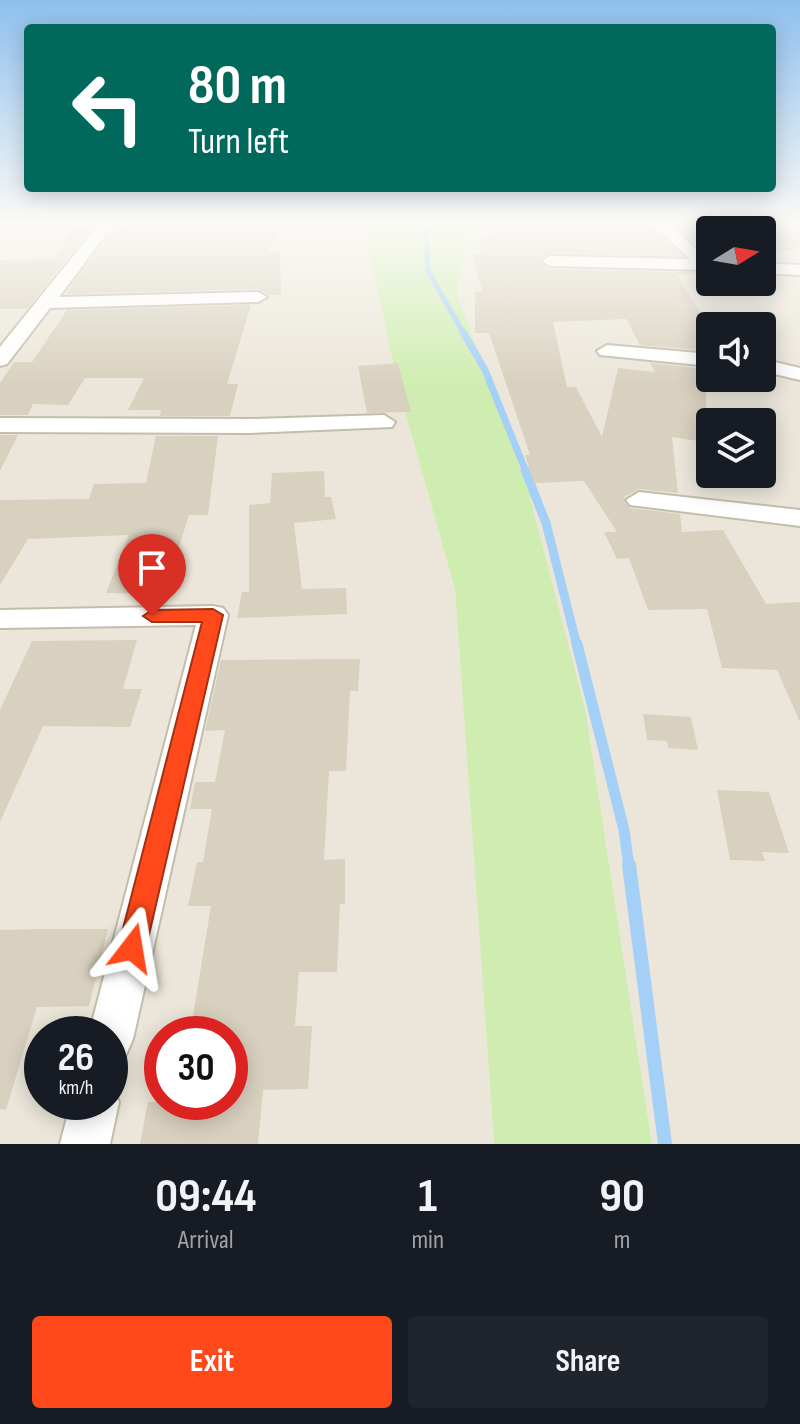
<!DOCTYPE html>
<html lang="en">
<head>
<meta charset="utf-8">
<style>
  :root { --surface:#171b24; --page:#20242c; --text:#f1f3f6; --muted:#9ea1a6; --accent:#ff491a }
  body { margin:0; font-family:"Sofia Sans Condensed",sans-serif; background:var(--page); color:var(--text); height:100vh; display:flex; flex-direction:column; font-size:30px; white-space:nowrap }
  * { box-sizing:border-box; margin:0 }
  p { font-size:26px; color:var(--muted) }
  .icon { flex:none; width:44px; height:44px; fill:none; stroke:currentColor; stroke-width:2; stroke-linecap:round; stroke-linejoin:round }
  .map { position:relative; height:1144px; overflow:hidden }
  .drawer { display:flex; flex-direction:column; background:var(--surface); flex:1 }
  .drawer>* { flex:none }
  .hud { position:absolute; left:24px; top:24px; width:752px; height:168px; border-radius:8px; box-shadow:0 4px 20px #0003; background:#00695c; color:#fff; overflow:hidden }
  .needle { width:52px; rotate:79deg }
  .fabs { position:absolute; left:696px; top:216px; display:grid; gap:16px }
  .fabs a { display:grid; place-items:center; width:80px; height:80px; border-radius:8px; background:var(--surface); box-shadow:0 4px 20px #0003; font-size:40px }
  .speed { position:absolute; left:24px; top:1016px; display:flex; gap:16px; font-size:40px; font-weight:700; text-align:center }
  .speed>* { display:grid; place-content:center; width:104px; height:104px; border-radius:50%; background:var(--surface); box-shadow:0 4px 20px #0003; line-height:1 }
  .speed small { font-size:20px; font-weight:400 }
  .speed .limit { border:12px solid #d22; background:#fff; color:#111 }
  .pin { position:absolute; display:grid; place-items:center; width:68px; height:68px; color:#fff; margin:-82px -34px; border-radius:50% 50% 50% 0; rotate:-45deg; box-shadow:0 0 8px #0007 }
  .pin .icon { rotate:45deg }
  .me { position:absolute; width:88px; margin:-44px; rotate:14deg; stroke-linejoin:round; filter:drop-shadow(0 0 6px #0008) }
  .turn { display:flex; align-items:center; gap:28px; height:168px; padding:0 32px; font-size:36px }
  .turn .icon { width:104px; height:104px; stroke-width:2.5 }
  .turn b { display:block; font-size:56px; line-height:68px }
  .eta { display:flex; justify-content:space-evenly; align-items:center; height:136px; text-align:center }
  .eta b { font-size:48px; font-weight:700; line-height:56px }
  .action { display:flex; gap:16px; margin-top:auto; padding:16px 32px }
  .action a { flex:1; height:92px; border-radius:8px; background:var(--accent); color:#fff; font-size:32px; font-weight:700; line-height:92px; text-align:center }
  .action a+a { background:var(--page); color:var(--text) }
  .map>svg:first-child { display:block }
  .residential { fill:#ebe6d9; fill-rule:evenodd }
  .green { fill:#cfedb1 }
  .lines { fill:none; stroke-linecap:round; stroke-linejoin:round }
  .stream-far4 { stroke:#a4d0f7; stroke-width:5 }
  .stream-far3 { stroke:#a4d0f7; stroke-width:7 }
  .stream-far2 { stroke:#a4d0f7; stroke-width:9 }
  .stream-far1 { stroke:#a4d0f7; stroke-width:11 }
  .stream { stroke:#a4d0f7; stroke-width:14 }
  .building { fill:#d9d1bf }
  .minor-casing { stroke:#c3bdac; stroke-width:4 }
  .minor { fill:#fff; fill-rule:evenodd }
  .route { fill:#ff491a; stroke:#a62f11; stroke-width:2 }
</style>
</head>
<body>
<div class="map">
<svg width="800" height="1144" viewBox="0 0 800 1144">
  <rect width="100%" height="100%" fill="#f7f4eb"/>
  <!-- residential -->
  <path class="residential" d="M0 224H369V251L400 394 455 590 494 1144H0ZM42 1034H110V1102H42ZM162 1034H230V1102H162Z
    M470 224H800V1144H652L586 713 457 295ZM710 230H762V282H710ZM710 326H762V378H710ZM710 422H762V474H710Z"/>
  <!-- green -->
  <path class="green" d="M369 224H470L457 295 528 490 586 713 652 1144H494L455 590 400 394 369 251Z"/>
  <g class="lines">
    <!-- stream-far4 -->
    <path class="stream-far4" d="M426 224 428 271 464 334"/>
    <!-- stream-far3 -->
    <path class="stream-far3" d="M463 332 485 370 526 472"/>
    <!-- stream-far2 -->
    <path class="stream-far2" d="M525 470 546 523 577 646"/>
    <!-- stream-far1 -->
    <path class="stream-far1" d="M577 644 624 830 629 867"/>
    <!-- stream -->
    <path class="stream" d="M629 865 665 1144"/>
  </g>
  <!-- building -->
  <path class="building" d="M569 224 649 225 682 256 550 253 539 260 548 269 710 273 677 275 710 328V351L640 345 626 319 553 322 567 387H576L602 437 618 368 655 372 650 363 707 369 705 442 672 437 678 493 639 489 624 497V502L630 508 680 514 682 532 723 530 766 604 800 602V722L777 670 722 668 707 609 648 610 629 558 617 559 604 532H617L584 481 534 483 525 455H530L489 333H475V292H483L472 255 481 254V237L496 238 494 230H569Z
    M672 224H710V256Z
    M741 224H800V249L774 251 762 241V230H748Z
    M71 229H91L27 309H0V260L56 259Z
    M114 229 278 232 268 251 280 252 281 295H269L258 289 65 294Z
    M251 305 227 384H238L230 416H160L161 410H128L144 378H85L68 405 33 404 28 415H0V383L14 362H32L67 310Z
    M398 363 411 412 367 413 358 366Z
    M0 435H18L0 471Z
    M156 436H218L208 515H189L164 594 106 593 129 535 28 539 0 585V500L89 499 94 484 146 483Z
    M324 471 325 497H331L336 519 294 523 302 589 346 588 347 614 237 618 242 592H249V505L270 503 272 473Z
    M137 640 123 689H142L130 727 43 726 0 822V710L32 641Z
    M360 659 358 691H350L346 771H329L324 860 345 859V904H340L337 972H299L295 1026H312L308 1089 263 1090 258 1144H140L148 1102H230V1034H190L211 906H188L197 862H203L212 809H190L195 782H215L225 730 205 731 221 660Z
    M643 714 691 717 698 750 668 748 667 741 647 740Z
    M717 790 769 792 789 853 762 852 765 861 730 860Z
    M38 929H108L89 1006 37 1007 6 1110 0 1109V930Z"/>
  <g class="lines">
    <!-- minor casing -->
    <g class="minor-casing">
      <path id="minor" d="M99 224H114L59 297 258 292 267 297 258 302 50 308 7 364 0 366V347Z
        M651 224H667L710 260V270L550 266 542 261 550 256 690 259Z
        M762 263 800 265V275L762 273Z
        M607 345 710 354V366L600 355 597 351Z
        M762 359 800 368V380L762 371Z
        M384 415 395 422 392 427 251 433 0 432V418L251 419Z
        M639 492 800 510V526L630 505 626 500Z
        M213 606 223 608 228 615 133 1039 126 1055 110 1061V1034H89L196 625 0 628V610Z
        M110 1084 119 1102 110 1144H60L71 1102H110Z"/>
    </g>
    <!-- minor -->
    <use href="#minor" class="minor"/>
  </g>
  <!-- sky -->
  <linearGradient id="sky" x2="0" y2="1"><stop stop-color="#8dbfee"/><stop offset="0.58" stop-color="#fbfaf6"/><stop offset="1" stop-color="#fbfaf6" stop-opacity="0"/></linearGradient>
  <rect width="800" height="384" fill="url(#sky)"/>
  <!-- route -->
  <path class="route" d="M213 609 223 615 146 948 142 957 132 961 122 957 118 948 202 622H152L143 616 152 610Z"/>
</svg>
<div class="fabs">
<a><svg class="needle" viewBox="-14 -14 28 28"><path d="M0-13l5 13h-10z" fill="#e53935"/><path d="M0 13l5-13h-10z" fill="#9ea1a6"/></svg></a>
<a><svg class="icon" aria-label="sound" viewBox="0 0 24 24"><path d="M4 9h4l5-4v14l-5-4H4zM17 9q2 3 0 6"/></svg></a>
<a><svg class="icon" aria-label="layers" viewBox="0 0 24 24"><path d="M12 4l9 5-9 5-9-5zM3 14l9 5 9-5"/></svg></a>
</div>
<div class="speed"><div>26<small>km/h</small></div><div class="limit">30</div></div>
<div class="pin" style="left:152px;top:616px;background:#d93025"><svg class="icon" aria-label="arrive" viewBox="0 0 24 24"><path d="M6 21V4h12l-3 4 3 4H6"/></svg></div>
<svg class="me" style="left:132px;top:948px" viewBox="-20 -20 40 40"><path d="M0-17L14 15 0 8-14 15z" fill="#ff491a" stroke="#fff" stroke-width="4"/></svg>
<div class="hud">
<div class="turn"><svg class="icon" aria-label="left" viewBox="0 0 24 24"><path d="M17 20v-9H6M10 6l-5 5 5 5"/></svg><div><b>80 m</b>Turn left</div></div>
</div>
</div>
<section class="drawer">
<div class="eta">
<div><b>09:44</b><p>Arrival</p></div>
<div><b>1</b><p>min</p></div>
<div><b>90</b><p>m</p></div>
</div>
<div class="action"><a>Exit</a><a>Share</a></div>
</section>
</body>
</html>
